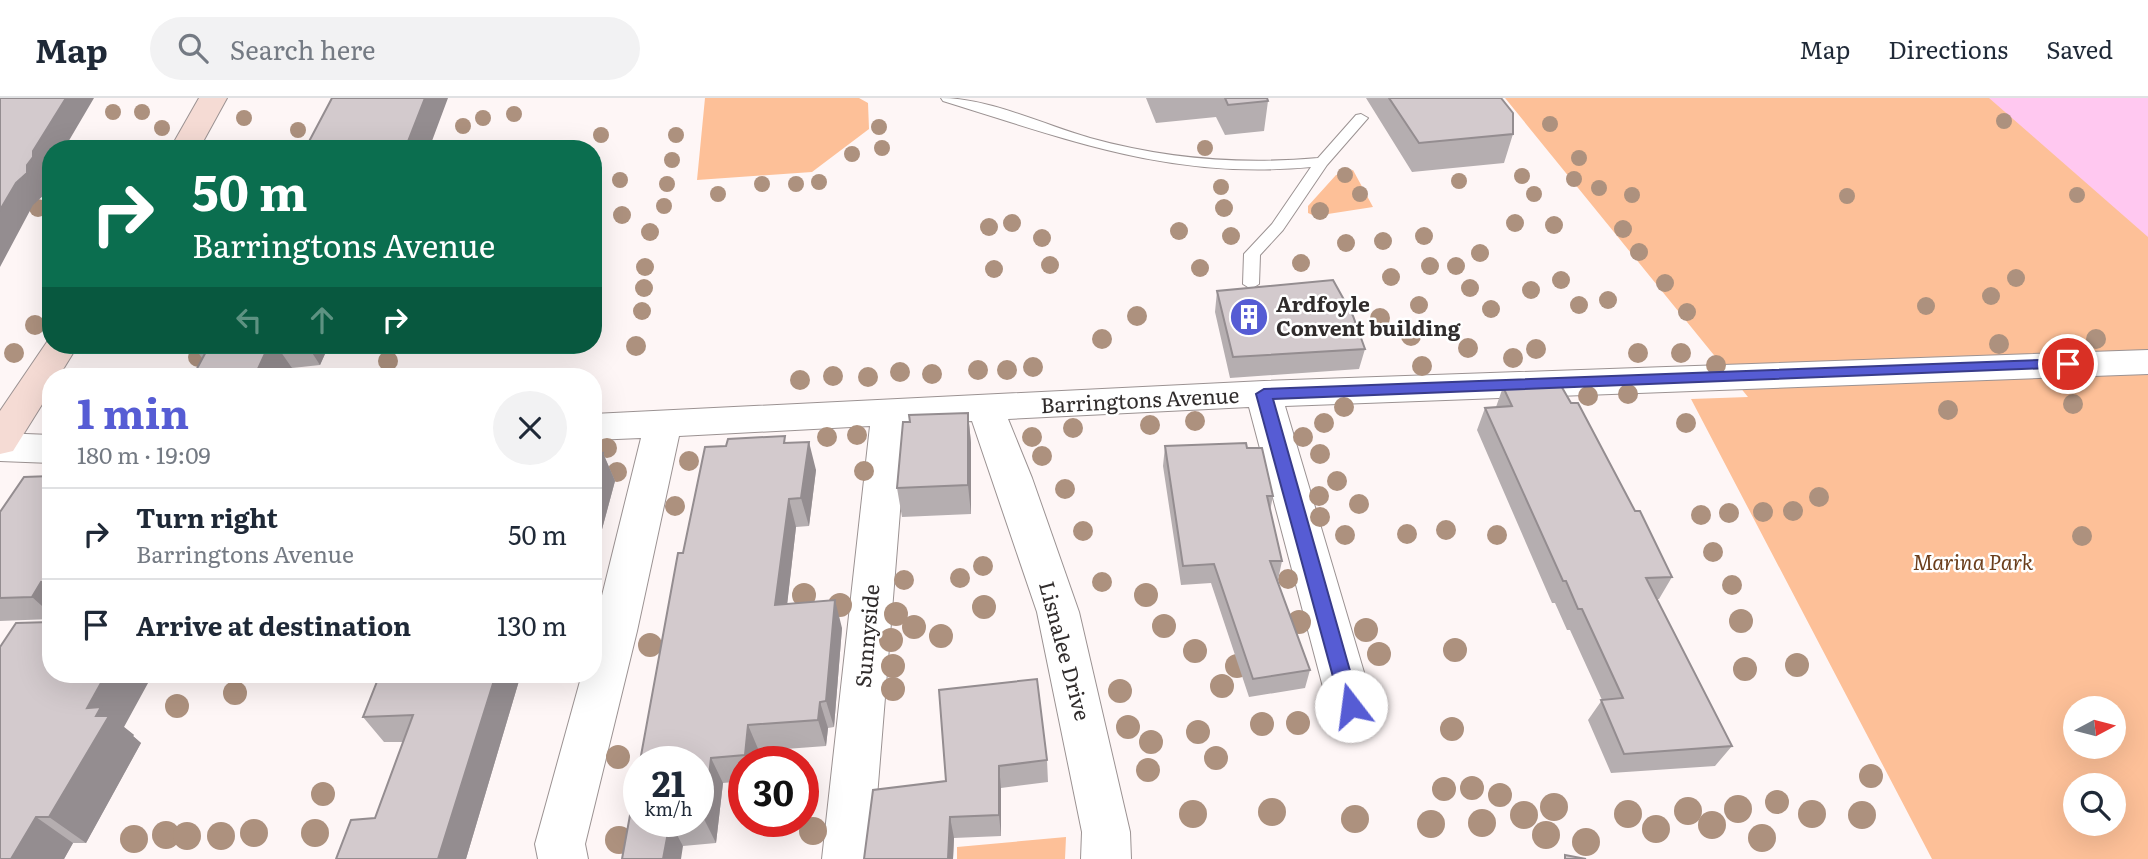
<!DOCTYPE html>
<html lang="en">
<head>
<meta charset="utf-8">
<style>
  :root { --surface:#fff; --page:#f2f2f3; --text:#1f2937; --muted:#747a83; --line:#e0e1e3; --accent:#565cd4 }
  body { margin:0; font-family:Literata,serif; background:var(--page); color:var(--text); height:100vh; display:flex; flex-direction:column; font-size:26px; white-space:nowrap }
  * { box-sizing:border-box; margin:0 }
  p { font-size:23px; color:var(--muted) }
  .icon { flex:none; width:38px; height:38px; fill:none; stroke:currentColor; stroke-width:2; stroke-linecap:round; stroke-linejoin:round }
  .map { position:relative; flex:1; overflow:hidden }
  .panel { position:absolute; left:42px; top:270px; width:560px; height:315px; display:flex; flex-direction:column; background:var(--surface); border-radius:28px; box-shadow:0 7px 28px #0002 }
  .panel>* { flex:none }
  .top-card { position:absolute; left:42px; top:42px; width:560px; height:214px; border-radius:28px; box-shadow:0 7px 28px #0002; background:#0b6e4f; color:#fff; overflow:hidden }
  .needle { width:46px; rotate:83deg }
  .controls { position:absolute; left:2063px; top:598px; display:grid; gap:14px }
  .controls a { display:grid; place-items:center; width:63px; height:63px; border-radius:50%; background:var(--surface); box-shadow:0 7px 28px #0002; font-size:35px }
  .speed { position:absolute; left:623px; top:648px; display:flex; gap:14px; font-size:35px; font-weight:700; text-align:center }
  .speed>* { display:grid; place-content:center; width:91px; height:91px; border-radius:50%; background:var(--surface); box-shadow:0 7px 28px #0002; line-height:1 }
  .speed small { font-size:18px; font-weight:400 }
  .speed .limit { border:10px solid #d22; background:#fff; color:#111 }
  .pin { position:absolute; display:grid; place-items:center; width:60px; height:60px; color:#fff; margin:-30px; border:4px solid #fff; border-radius:50%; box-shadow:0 2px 7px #0007 }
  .me { position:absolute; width:77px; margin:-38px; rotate:345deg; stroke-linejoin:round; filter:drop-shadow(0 0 5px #0008) }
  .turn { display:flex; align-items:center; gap:24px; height:147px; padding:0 35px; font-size:32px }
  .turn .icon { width:91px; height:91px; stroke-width:2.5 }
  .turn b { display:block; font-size:49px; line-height:60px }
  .lanes { display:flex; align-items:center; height:66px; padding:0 35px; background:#0003; justify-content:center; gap:35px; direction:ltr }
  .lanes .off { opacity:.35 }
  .round { display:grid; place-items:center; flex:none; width:74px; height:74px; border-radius:37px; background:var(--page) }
  .summary { display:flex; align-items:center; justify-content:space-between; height:119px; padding:0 35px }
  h1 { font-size:42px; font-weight:700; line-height:52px; color:var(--accent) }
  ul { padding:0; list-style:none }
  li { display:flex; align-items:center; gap:21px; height:91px; padding:0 35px; border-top:2px solid var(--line) }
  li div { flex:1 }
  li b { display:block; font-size:26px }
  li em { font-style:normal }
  header { display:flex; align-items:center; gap:42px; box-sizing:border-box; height:98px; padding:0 35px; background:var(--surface); border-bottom:2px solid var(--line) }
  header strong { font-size:33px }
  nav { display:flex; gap:38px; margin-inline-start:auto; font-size:24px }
  .search { width:490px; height:63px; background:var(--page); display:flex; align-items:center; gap:18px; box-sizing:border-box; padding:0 24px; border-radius:38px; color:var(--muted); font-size:26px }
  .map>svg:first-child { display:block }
  .green { fill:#fdc098; fill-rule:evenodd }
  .water { fill:#ffc8f0 }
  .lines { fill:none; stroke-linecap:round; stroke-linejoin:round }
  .lane-casing { stroke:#9b9292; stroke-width:2 }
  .street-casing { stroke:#9b9292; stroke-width:2 }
  .secondary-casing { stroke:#9b9292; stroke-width:2 }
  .lane { fill:#fff; fill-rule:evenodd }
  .street { fill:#fff; fill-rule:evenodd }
  .secondary { fill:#f5dbd4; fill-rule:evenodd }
  .tree { fill:#ad917e }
  .wall { fill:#b5aeb0 }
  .shaded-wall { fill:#948d90 }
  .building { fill:#d3cacd; stroke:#948d90; stroke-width:2 }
  .route { fill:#565cd4; stroke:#383c8a; stroke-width:2 }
  .labels { text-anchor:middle; stroke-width:5; stroke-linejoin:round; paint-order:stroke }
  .poi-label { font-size:21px; font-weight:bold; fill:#302c2c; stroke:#fff; text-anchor:start }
  .street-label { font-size:21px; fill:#302c2c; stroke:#fff }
  .park-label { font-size:21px; font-style:italic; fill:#6b3e1c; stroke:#fff }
</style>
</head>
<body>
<header>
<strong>Map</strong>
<div class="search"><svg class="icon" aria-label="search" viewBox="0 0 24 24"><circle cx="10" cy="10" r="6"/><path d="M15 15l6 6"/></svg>Search here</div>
<nav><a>Map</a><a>Directions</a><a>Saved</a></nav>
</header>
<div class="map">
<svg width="2148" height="761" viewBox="0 0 2148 761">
  <rect width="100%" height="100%" fill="#fef6f6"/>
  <!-- green -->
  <path class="green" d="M705 0H859L868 5 869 31 812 74 697 82Z
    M1505 0H2148V761H1932L1691 301 1748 299ZM2076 611H2114V649H2076ZM2076 688H2114V726H2076Z
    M1353 72 1373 109 1315 118 1308 115V108L1336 77Z
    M1066 739 1065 761H957V749Z"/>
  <!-- water -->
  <path class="water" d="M1989 0H2148V139Z"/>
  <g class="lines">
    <!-- lane casing -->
    <g class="lane-casing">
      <path id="lane" d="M941 0C989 0 1044 27 1090 40 1166 61 1240 67 1318 60L1356 17 1361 16 1368 20 1327 67 1283 132 1260 157 1259 186 1251 191 1243 186 1244 156 1272 126 1311 69C1173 82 1072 43 943 3Z"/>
    </g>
    <!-- street casing -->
    <g class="street-casing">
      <path id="street" d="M2148 252V276L1285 308 1374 608 1367 622 1351 628 1335 622 1328 608 1249 309 1008 321 1032 380 1079 514 1130 734 1131 761H1081L1082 734 1037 514 972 323 907 326 872 761H822L870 328 679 338 637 533 585 746 588 761H538L535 746 582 576H593V534L641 340 593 342V316L1264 283Z
        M0 335 51 337V365L0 363Z"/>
    </g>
    <!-- secondary casing -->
    <g class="secondary-casing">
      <path id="secondary" d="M199 0H227L199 51H170Z
        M51 238V247H78L59 278H51V292L13 353 0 356V313Z"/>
    </g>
    <!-- lane -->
    <use href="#lane" class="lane"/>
    <!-- street -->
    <use href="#street" class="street"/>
    <!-- secondary -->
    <use href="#secondary" class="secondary"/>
  </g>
  <!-- trees -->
  <g class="tree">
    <circle cx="113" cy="14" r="8"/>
    <circle cx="142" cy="14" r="8"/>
    <circle cx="514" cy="16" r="8"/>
    <circle cx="244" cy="20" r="8"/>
    <circle cx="483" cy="20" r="8"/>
    <circle cx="2004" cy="23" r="8"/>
    <circle cx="1550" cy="26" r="8"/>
    <circle cx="463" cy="28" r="8"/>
    <circle cx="879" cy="29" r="8"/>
    <circle cx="162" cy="30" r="8"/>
    <circle cx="298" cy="32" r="8"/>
    <circle cx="601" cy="37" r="8"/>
    <circle cx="676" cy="37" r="8"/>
    <circle cx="882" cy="50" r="8"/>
    <circle cx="1205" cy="50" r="8"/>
    <circle cx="852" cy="56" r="8"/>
    <circle cx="1579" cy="60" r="8"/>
    <circle cx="672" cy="62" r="8"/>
    <circle cx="1345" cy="77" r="8"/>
    <circle cx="1522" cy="78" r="8"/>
    <circle cx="1574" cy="81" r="8"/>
    <circle cx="620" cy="82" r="8"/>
    <circle cx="1459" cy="83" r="8"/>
    <circle cx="819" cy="84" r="8"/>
    <circle cx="667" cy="86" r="8"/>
    <circle cx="762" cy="86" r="8"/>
    <circle cx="796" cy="86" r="8"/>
    <circle cx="1221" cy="89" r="8"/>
    <circle cx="1599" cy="90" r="8"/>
    <circle cx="718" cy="96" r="8"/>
    <circle cx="1360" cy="96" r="8"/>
    <circle cx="1534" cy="96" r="8"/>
    <circle cx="1632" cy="97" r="8"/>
    <circle cx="2077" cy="97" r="8"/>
    <circle cx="1847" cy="98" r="8"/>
    <circle cx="664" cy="108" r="8"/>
    <circle cx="38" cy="110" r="9"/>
    <circle cx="1224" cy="110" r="9"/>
    <circle cx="1320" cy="113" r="9"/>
    <circle cx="622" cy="117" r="9"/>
    <circle cx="1012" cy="125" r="9"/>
    <circle cx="1515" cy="125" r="9"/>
    <circle cx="1554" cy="127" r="9"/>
    <circle cx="989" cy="129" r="9"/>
    <circle cx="1623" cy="131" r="9"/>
    <circle cx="1179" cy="133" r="9"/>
    <circle cx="650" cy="134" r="9"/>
    <circle cx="1231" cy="138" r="9"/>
    <circle cx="1424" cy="138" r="9"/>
    <circle cx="1042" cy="140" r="9"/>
    <circle cx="1383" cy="143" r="9"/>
    <circle cx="1346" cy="145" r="9"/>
    <circle cx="1639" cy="154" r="9"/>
    <circle cx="1480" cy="155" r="9"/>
    <circle cx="1301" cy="165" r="9"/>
    <circle cx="1050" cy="167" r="9"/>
    <circle cx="1430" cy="168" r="9"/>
    <circle cx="1456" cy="168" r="9"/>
    <circle cx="645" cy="169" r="9"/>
    <circle cx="1200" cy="170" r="9"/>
    <circle cx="994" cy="171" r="9"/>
    <circle cx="1391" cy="179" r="9"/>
    <circle cx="2016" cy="180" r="9"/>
    <circle cx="1561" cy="182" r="9"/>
    <circle cx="1665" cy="185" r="9"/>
    <circle cx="644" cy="190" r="9"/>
    <circle cx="1470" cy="190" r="9"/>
    <circle cx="1531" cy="192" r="9"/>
    <circle cx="1991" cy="198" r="9"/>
    <circle cx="1608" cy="202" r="9"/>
    <circle cx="1419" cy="207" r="9"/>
    <circle cx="1579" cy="207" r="9"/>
    <circle cx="1926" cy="208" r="9"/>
    <circle cx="1491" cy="211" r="9"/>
    <circle cx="642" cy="213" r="9"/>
    <circle cx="1687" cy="214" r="9"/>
    <circle cx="1137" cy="218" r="10"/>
    <circle cx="1380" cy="220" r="10"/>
    <circle cx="35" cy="227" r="10"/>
    <circle cx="1411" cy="238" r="10"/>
    <circle cx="1102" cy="241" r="10"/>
    <circle cx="2096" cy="241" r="10"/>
    <circle cx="1999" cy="246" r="10"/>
    <circle cx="636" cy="248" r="10"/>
    <circle cx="1468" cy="250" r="10"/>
    <circle cx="1536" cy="251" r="10"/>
    <circle cx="14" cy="255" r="10"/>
    <circle cx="1638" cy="255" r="10"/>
    <circle cx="1681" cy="255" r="10"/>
    <circle cx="198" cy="259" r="10"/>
    <circle cx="1513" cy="260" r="10"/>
    <circle cx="388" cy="263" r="10"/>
    <circle cx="1716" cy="267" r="10"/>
    <circle cx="1422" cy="268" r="10"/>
    <circle cx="1033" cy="269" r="10"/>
    <circle cx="978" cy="272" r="10"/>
    <circle cx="1007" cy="272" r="10"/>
    <circle cx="900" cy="274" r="10"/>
    <circle cx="932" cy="276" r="10"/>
    <circle cx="833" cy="278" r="10"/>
    <circle cx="868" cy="279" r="10"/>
    <circle cx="800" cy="282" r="10"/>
    <circle cx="1628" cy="296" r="10"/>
    <circle cx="1588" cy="298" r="10"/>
    <circle cx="2073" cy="306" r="10"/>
    <circle cx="1344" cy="309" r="10"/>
    <circle cx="1948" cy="312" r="10"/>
    <circle cx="1195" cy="323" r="10"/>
    <circle cx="1324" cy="325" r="10"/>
    <circle cx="1686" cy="325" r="10"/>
    <circle cx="1150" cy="327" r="10"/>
    <circle cx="1073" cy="330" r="10"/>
    <circle cx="857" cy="337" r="10"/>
    <circle cx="827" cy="339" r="10"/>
    <circle cx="1032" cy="339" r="10"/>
    <circle cx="1303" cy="339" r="10"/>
    <circle cx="607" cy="350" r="10"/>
    <circle cx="1320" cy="356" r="10"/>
    <circle cx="1042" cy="358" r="10"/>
    <circle cx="689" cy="363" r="10"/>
    <circle cx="864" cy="373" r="10"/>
    <circle cx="617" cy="374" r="10"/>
    <circle cx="1337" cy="383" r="10"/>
    <circle cx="1065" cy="391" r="10"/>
    <circle cx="1319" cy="398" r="10"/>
    <circle cx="1819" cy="399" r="10"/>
    <circle cx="1359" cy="406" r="10"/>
    <circle cx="675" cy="408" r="10"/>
    <circle cx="1793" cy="413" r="10"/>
    <circle cx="1763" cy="414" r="10"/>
    <circle cx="1729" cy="415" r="10"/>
    <circle cx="1701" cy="417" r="10"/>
    <circle cx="1320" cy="419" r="10"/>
    <circle cx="1446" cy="432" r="10"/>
    <circle cx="1083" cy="433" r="10"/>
    <circle cx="1407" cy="436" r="10"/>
    <circle cx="1345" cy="437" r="10"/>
    <circle cx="1497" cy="437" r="10"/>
    <circle cx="2082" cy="438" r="10"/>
    <circle cx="1713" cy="454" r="10"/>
    <circle cx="983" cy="468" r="10"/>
    <circle cx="960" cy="480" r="10"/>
    <circle cx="1288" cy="481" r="10"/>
    <circle cx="904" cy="482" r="10"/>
    <circle cx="1102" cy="484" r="10"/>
    <circle cx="1732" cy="487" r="10"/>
    <circle cx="804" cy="497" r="12"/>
    <circle cx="1146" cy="497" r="12"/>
    <circle cx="840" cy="507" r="12"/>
    <circle cx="984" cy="509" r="12"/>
    <circle cx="896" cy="516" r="12"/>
    <circle cx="1741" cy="523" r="12"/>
    <circle cx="1299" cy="524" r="12"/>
    <circle cx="1164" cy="528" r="12"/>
    <circle cx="914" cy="529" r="12"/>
    <circle cx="1366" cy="532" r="12"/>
    <circle cx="941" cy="538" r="12"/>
    <circle cx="891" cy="542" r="12"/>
    <circle cx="650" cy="547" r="12"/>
    <circle cx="1455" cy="552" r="12"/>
    <circle cx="1195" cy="553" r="12"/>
    <circle cx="1379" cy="556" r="12"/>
    <circle cx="1797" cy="567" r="12"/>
    <circle cx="893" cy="568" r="12"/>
    <circle cx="1237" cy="568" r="12"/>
    <circle cx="1745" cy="571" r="12"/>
    <circle cx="1222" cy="588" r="12"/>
    <circle cx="893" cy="591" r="12"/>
    <circle cx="1120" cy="593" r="12"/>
    <circle cx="235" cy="595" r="12"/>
    <circle cx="177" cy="608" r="12"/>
    <circle cx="1298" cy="625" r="12"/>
    <circle cx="1262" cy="626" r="12"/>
    <circle cx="1128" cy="629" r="12"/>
    <circle cx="1452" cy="631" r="12"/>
    <circle cx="1198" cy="634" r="12"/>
    <circle cx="1151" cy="644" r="12"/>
    <circle cx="618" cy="659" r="12"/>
    <circle cx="1216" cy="660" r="12"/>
    <circle cx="1148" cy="672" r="12"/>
    <circle cx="1871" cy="678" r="12"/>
    <circle cx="1472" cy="690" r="12"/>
    <circle cx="1444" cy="691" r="12"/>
    <circle cx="323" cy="696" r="12"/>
    <circle cx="1500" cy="697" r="12"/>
    <circle cx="1777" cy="704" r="12"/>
    <circle cx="1554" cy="709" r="14"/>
    <circle cx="1738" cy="711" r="14"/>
    <circle cx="1688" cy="713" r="14"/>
    <circle cx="1272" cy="714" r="14"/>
    <circle cx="1193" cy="716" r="14"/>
    <circle cx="1628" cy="716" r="14"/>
    <circle cx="1812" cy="716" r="14"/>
    <circle cx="1524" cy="717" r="14"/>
    <circle cx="1862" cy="717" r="14"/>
    <circle cx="1355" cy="721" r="14"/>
    <circle cx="1482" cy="725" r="14"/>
    <circle cx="1431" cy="726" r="14"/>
    <circle cx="1712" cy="727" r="14"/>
    <circle cx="1656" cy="731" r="14"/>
    <circle cx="813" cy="733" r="14"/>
    <circle cx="254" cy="735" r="14"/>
    <circle cx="315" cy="735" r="14"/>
    <circle cx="166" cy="737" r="14"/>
    <circle cx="1546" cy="737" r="14"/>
    <circle cx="187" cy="738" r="14"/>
    <circle cx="221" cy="738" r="14"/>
    <circle cx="1762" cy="740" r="14"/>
    <circle cx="134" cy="741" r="14"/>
    <circle cx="619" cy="742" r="14"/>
    <circle cx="1586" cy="744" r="14"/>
  </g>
  <!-- wall -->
  <path class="wall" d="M1146 0H1267L1268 3 1264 33 1225 37 1216 19 1156 25Z
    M1366 0H1501L1513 36 1504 65 1412 74Z
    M1217 193 1365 251 1359 271 1230 280 1215 214Z
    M195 247H329L320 267 292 270 288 278H193L202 260 194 249Z
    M1503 289 1571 305 1672 479 1659 501H1656L1732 648 1715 668 1611 675 1588 622 1602 602 1570 532H1567L1555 505H1552L1477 332 1485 310 1496 309Z
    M968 315 971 345V416L902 419 897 390 910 324Z
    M787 345 816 372 809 428 796 429 787 506 842 530 834 629 828 630 826 648 759 653 757 663H744V683L723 685 716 745 683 748 639 723H698V663L683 455Z
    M1165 348 1247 350 1273 398 1270 413 1282 463 1278 482H1277L1310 572 1305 590 1249 599 1211 485 1181 487 1163 368Z
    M603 355 615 383 601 435H593V356Z
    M51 378V521L0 523V414Z
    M51 524 124 629 134 637 133 638 141 645 86 745H73L64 761H0Z
    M380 576H521L466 761H336L375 720 403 644H384L363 619Z
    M939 592 1047 662 1048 684 1001 690V738L954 740 953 761Z"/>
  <!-- shaded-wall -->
  <path class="shaded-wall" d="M66 0H94L64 51H51L50 81 44 89V97L33 107 0 169V112L27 67 33 53Z
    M425 0H448L429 51H405Z
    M269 247H276L292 270 288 278H261L257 273Z
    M307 247H329L320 267Z
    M968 315 971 345V416L968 387Z
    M809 344 816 372 809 428 801 400Z
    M603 355 615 383 601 435 593 420V389Z
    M789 401 796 429 784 534 775 507Z
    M41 484 51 493V516L32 499Z
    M835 502 842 530 834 629 826 603Z
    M106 576H153L124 629 134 637 133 638 141 645 86 745 49 719 87 610Z
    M496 576H521L466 761H438Z
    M820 604 828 630 826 648 818 622Z
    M748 627 759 653 757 663H747L745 657Z
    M711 660 723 685 716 745 704 721Z
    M999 668 1001 690V738L999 717Z
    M36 719 73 745 64 761H11Z
    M950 719 954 740 953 761H948Z
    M670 724 683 748 681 761H663Z"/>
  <!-- building -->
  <path class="building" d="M0 0H66L33 53V59L27 67V75L16 85 0 112Z
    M332 0H425L405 51H305Z
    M1225 0H1267L1268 3 1228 7Z
    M1389 0H1501L1513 15V36L1419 45Z
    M1333 182 1353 218 1365 251 1233 259 1217 193Z
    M195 247H269L257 273 193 278 209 248 194 249Z
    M1560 286 1571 305H1578L1635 413H1640L1672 479 1646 480 1732 648 1624 656 1601 602 1623 600 1582 511H1578L1566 483H1563L1485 310 1512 308 1503 289Z
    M968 315V387L897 390 903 324H910L909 317Z
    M785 338 784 345 809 344 801 400 789 401 775 507 835 502 826 603 820 604 818 622 748 627 745 657 711 660 704 721 698 722V663H640L678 455H683L705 349 726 348 728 341Z
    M1246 345 1247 350H1262L1273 398H1267L1282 463H1270L1310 572 1253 581 1214 466 1183 468 1165 348Z
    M603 355 593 389V356Z
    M51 378V484H41L32 499 0 500V414L24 379Z
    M51 524V576H106L87 610 101 609 96 618H109L49 719H36L11 761H0V549L16 525Z
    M380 576H496L438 761H336L351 722 375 720 413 617 363 619Z
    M1037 581 1047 662 999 668V717L950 719 948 761H864L873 692 946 683 939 592Z
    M639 668V723H684L670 724 663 761H622Z
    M1565 757 1586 761H1565Z"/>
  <!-- route -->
  <path class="route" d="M2068 261 2074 263 2076 266 2074 269 1273 301 1360 608 1357 613 1351 616 1344 613 1341 608 1256 296 1264 291Z"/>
  <!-- icons -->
  <defs>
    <g id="building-disc" transform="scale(2.0125)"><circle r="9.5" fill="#565cd4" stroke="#fff"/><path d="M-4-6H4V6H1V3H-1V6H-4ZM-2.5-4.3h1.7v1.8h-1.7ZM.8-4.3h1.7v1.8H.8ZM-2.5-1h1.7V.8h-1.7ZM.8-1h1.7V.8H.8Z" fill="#fff"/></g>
  </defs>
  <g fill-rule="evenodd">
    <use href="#building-disc" x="1249" y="219"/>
  </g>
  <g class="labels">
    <!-- poi labels -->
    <g class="poi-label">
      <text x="1276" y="214">Ardfoyle<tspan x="1276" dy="24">Convent building</tspan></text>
    </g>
    <!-- street labels -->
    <g class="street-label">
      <text transform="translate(1140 303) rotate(-3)" y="7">Barringtons Avenue</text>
      <text transform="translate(868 538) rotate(-85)" y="7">Sunnyside</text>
      <text transform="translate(1064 553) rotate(75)" y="7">Lisnalee Drive</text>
    </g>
    <!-- park labels -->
    <g class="park-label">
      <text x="1973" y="472">Marina Park</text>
    </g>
  </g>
</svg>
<div class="controls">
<a><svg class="needle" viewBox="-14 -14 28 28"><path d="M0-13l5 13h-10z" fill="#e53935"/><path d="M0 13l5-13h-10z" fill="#747a83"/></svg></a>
<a><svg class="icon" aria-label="search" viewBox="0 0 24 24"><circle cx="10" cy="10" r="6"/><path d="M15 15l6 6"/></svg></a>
</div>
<div class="speed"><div>21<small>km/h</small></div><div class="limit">30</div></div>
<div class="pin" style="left:2068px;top:266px;background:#d93025"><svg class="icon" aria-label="arrive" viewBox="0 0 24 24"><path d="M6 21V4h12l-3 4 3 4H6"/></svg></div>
<svg class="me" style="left:1351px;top:608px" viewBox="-20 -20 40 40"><circle r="19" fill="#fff"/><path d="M0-13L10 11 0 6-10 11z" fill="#565cd4"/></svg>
<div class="top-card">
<div class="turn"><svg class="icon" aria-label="right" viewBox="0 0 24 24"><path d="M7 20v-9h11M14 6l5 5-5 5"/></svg><div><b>50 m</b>Barringtons Avenue</div></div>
<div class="lanes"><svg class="icon off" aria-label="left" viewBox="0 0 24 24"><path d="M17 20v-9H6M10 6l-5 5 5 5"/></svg><svg class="icon off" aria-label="ahead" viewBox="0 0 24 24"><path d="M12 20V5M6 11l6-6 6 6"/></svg><svg class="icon" aria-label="right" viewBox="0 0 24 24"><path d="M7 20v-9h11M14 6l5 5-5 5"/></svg></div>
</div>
<section class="panel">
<div class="summary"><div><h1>1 min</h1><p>180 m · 19:09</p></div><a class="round"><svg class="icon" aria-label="close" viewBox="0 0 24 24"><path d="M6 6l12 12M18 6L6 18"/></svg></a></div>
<ul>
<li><svg class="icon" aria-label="right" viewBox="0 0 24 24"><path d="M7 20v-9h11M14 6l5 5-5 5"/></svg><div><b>Turn right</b><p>Barringtons Avenue</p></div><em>50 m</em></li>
<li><svg class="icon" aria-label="arrive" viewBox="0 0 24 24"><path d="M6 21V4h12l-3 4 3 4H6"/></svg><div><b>Arrive at destination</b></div><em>130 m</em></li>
</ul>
</section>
</div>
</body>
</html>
